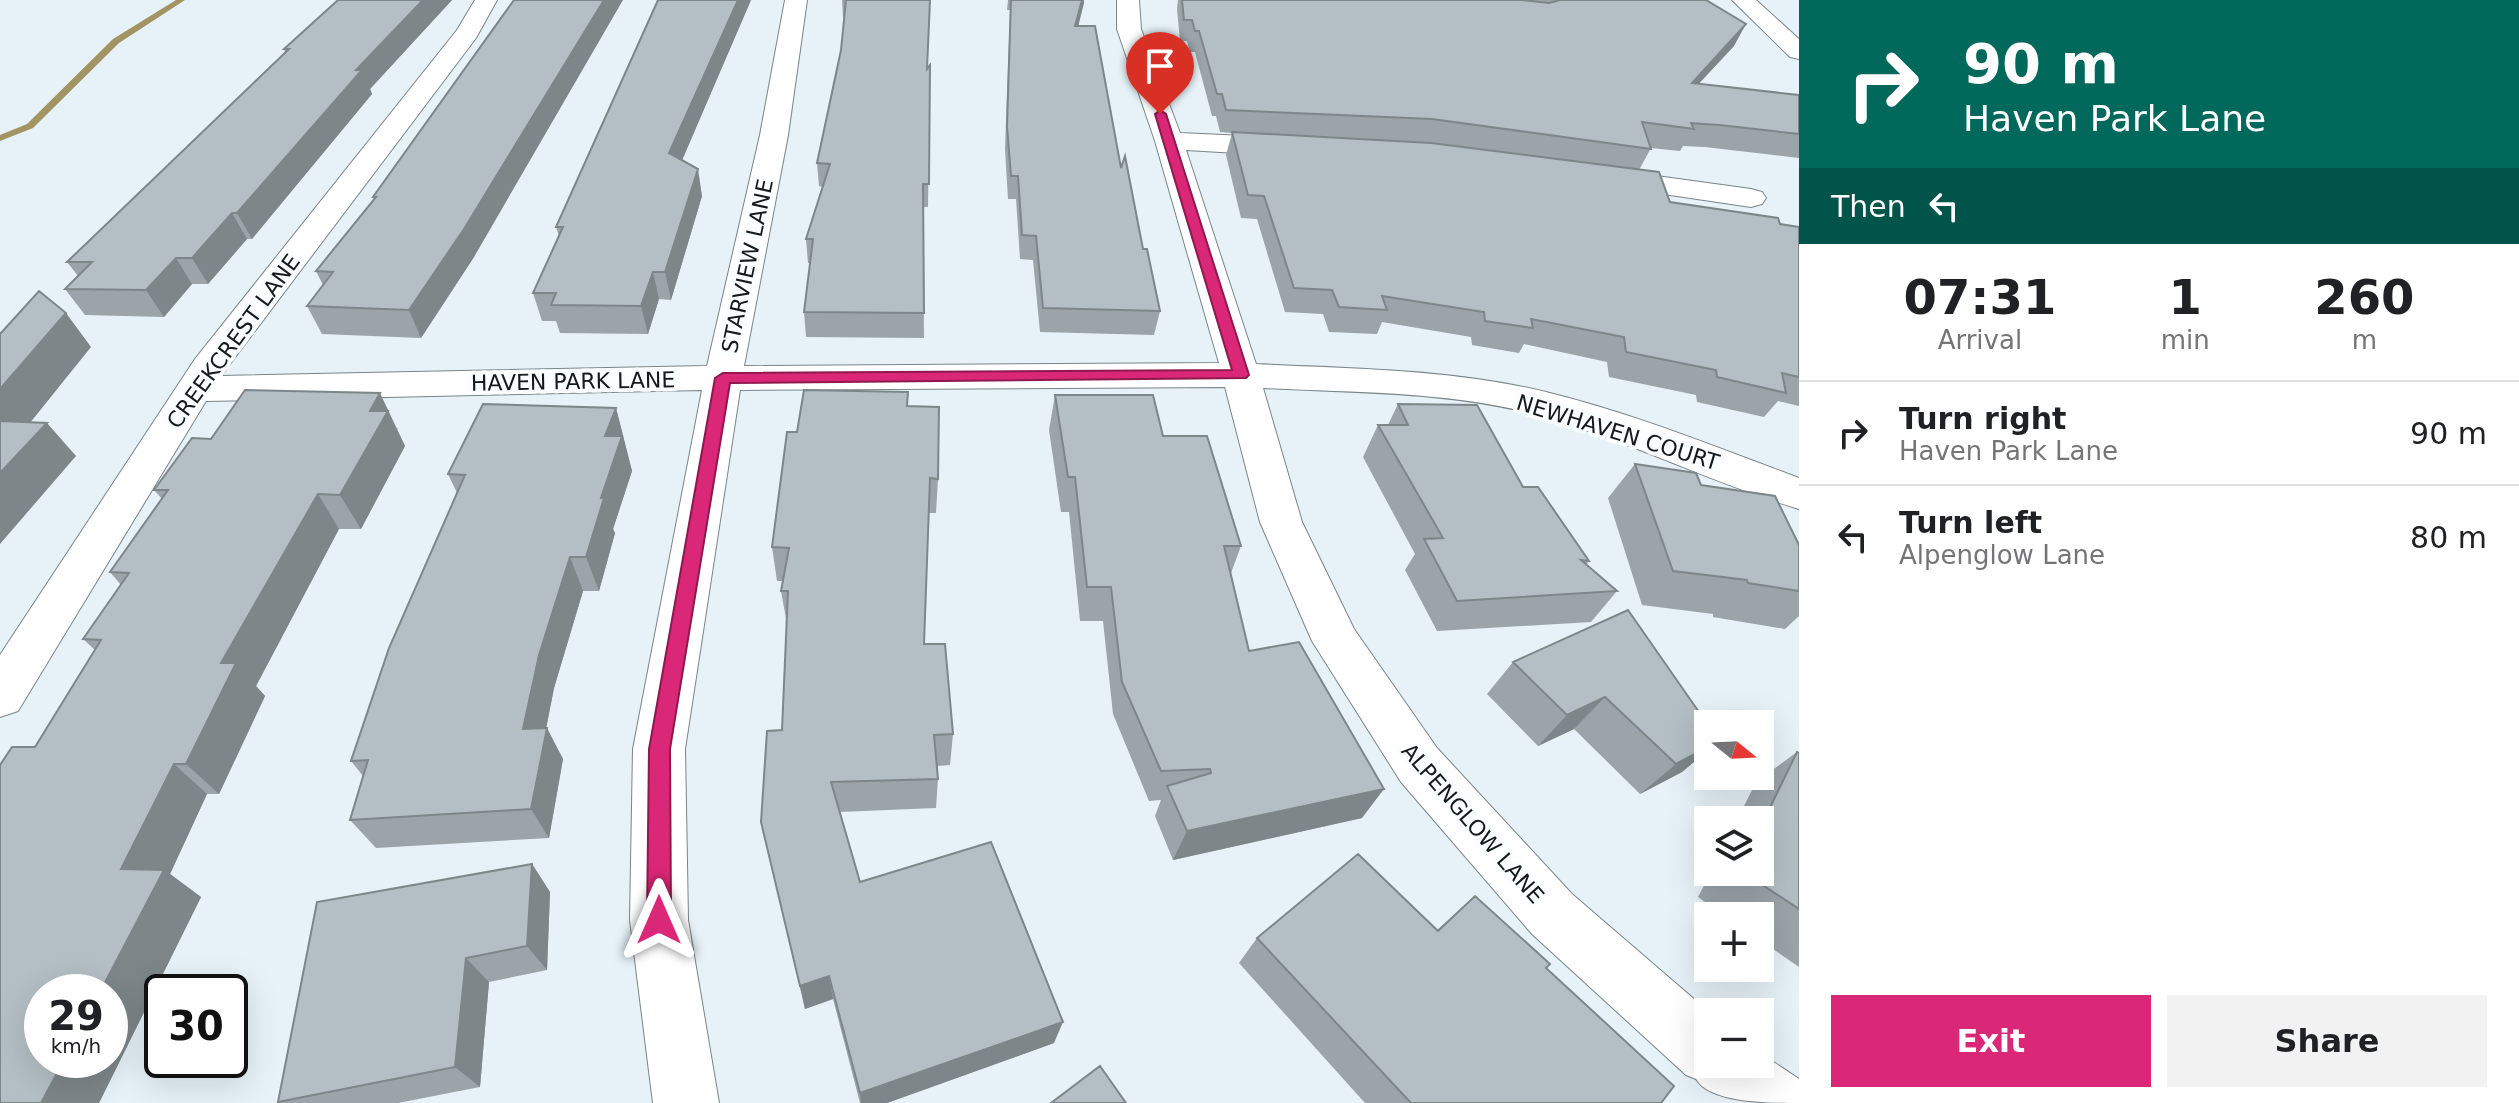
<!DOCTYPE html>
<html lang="en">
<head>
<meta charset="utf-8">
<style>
  :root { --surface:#fff; --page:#f2f2f2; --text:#202124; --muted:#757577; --line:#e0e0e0; --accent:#db2777 }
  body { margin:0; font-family:"DejaVu Sans",sans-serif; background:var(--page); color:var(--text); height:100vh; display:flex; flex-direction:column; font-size:30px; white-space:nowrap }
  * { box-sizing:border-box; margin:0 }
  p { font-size:26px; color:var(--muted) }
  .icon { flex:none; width:44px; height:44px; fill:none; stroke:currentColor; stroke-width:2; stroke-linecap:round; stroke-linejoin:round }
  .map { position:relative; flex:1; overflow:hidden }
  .details { display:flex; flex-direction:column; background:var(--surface); width:720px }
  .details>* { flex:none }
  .hud { background:#00695c; color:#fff; overflow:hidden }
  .needle { width:52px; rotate:108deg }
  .controls { position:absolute; left:1694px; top:710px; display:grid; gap:16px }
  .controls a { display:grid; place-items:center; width:80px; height:80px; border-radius:0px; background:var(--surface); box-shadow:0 8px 32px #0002; font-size:40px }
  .speed { position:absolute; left:24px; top:974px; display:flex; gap:16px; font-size:40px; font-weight:700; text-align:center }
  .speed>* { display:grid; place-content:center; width:104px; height:104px; border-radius:50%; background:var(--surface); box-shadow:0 8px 32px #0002; line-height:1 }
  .speed small { font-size:20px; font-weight:400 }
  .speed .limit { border:4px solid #111; border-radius:12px; background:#fff; color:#111 }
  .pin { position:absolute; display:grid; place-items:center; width:68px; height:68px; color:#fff; margin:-82px -34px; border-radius:50% 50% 50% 0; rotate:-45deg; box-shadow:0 0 8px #0007 }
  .pin .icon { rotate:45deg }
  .me { position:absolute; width:88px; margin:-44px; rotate:0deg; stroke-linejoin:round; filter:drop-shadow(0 0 6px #0008) }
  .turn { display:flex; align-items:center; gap:28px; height:168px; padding:0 32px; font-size:36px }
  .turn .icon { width:104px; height:104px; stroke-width:2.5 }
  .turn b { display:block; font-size:56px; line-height:68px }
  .then { display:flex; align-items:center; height:76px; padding:0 32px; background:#0003; gap:16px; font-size:30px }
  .eta { display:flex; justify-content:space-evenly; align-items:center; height:136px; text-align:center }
  .eta b { font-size:48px; font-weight:700; line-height:56px }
  .action { display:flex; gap:16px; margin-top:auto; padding:16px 32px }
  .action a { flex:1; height:92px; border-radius:0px; background:var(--accent); color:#fff; font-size:32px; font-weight:700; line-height:92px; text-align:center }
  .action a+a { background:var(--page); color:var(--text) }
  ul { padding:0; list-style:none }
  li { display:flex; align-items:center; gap:24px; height:104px; padding:0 32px; border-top:2px solid var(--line) }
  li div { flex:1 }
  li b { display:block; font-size:30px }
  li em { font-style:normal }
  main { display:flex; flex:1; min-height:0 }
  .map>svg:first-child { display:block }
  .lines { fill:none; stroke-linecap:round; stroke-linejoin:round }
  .stream { fill:#a29463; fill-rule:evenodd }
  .minor-casing { stroke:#798589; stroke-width:2 }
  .tertiary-casing { stroke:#798589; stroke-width:2 }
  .minor { fill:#fff; fill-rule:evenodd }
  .tertiary { fill:#fff; fill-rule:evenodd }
  .wall { fill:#9aa4a9 }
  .shaded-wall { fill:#7d8689 }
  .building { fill:#b3bfc4; stroke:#7d8689; stroke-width:2 }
  .route { fill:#db2777; stroke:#8e194d; stroke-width:2 }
  .labels { text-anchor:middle; stroke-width:8; stroke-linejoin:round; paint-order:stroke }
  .street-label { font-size:22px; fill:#14191a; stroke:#fbfeff }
</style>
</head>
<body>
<main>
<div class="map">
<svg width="1799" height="1103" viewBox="0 0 1799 1103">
  <rect width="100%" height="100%" fill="#e6f2f8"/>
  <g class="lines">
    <!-- stream -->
    <path class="stream" d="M176 0H185L119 43 33 128 0 141V135L27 124 113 39Z"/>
    <!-- minor casing -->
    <g class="minor-casing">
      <path id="minor" d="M475 0H497L476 38 221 376 707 366 760 135 785 0H807L788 135 744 366 1219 363 1155 141 1117 29V0H1139L1141 29 1180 133 1287 138 1297 141 1301 147 1297 153 1287 156 1186 150 1256 364C1353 369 1451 369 1546 392 1632 413 1716 447 1799 478V509C1712 483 1630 441 1541 416 1452 391 1355 393 1263 388L1302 522 1354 629 1437 748 1572 894 1709 1012 1708 1064H1760V1053L1799 1079V1103C1768 1103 1710 1103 1696 1079L1686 1075 1532 934 1401 782 1312 641 1260 522 1225 387 740 390 685 749 688 920 719 1103H653L630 920 633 749 702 390 206 401 18 711 0 717V655L195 359 457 30Z
        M1606 169 1751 189 1762 192 1766 198 1762 204 1751 207 1596 184 1591 178 1596 172Z"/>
    </g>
    <!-- tertiary casing -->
    <g class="tertiary-casing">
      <path id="tertiary" d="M1732 0H1756L1799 39V59L1790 57Z"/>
    </g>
    <!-- minor -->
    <use href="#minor" class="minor"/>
    <!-- tertiary -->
    <use href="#tertiary" class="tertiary"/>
  </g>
  <!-- wall -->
  <path class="wall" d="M338 0H452L370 89 372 94 252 239H247L208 284H192L164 317 85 315 65 289 78 276 67 262 285 52 284 49Z
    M514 0 474 257 421 338 322 334 307 306 323 285 316 271 374 199 373 197Z
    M658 0H751L682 160 702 196 671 300 659 299 648 334 560 333 556 321H542L533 293 559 236 556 227Z
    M842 0H930L927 68 930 65 928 207H923L924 338 806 337 804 312 810 263H808L806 239 822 187 819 186 817 163 841 50 844 17H843Z
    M1008 0H1084L1078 26 1121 168 1160 311 1154 335 1040 332 1033 260 1020 259 1016 199H1008L1005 149 1010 10H1007Z
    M1178 0H1706L1734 46 1698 84 1799 95V158L1705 147 1683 146 1680 151 1651 148 1639 170 1670 202 1799 227V406L1778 401 1764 417 1697 402 1696 395 1609 377 1607 362 1524 344 1519 353 1472 345 1471 337 1382 322 1377 334 1329 332 1323 314 1285 312 1257 219 1241 218 1226 155 1232 133 1220 132 1216 116H1212L1195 52H1190L1187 41H1180L1177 9Z
    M1055 395 1163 436 1241 546 1231 573 1249 651 1362 818 1173 860 1155 816 1161 800 1149 801 1113 714 1103 621H1080L1069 512H1061L1049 430Z
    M1398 404 1523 487 1589 561 1586 565 1617 591 1591 622 1437 631 1405 570 1415 554 1363 457 1378 425H1388Z
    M908 406 938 479 936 513H929L924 644 953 734 950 765 937 766 938 779 936 808 839 812 860 882 1054 1043 887 1103H860L833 999 805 1009 761 822 782 730 787 624 781 591 783 581H777L772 547 797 432Z
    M616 408 632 471 613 529 615 533 599 591H583L554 688 546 728 563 759 549 838 376 848 350 820 363 776 351 761 457 493 448 474Z
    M398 428 397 430 405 446 361 529H339L256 686 265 696 219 794H207L170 874 201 897 99 1103H0L35 747 95 650 83 639 121 585 110 572 162 499 154 490Z
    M1635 464 1701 485 1799 545V616L1785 629 1713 617V614L1642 605 1608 498Z
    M1513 662 1708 725V750L1682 772 1640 794 1574 729 1538 746 1487 694Z
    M1797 752 1799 753V967L1760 940V916H1725L1698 897 1711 872H1760V820H1737L1756 782Z
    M532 864 550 892 547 970 489 982 480 1087 398 1103H280L278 1102Z
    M1475 896 1546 968 1661 1103H1365L1239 963 1257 938 1437 930Z"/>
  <!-- shaded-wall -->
  <path class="shaded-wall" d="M423 0H452L370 89 372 94 252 239 237 213 356 70Z
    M604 0H623L474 257 421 338 409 310Z
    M738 0H751L674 179 669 153Z
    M1082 0H1084V3L1073 47 1075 26Z
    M1746 24 1734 46 1679 105 1692 83Z
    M698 169 702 196 671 300 665 272Z
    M232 213 247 239 208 284 192 258Z
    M176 258 192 284 164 317 146 290Z
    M653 272 659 299 648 334 641 306Z
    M66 313 91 347 5 454 0 448V389Z
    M380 393 405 446 361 529 340 495 370 411Z
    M616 408 632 471 613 529 615 533 599 591 586 557 601 498 605 436Z
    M47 423 76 456 0 544V473Z
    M318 494 339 529 256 686 265 696 219 794 186 764 221 663Z
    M570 557 583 591 554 688 540 760 523 729 539 655Z
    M1605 697 1574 729 1538 746 1567 715Z
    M547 728 563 759 549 838 531 809Z
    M1708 747V750L1682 772 1640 794 1676 764Z
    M174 764 207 794 170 874 201 897 99 1103H41L64 1060H110V992H100L121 869Z
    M1384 789 1362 818 1173 860 1187 831Z
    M532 864 550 892 547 970 527 946Z
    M466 958 489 982 480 1087 455 1067Z
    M829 976 833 999 805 1009 800 986Z
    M1063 1022 1054 1043 887 1103H861L860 1093Z"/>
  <!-- building -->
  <path class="building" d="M338 0H423L356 70H362L237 213H232L192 258H176L146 290 65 289 92 262H67L289 49H284Z
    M514 0H604L464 229 409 310 307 306 333 272 316 271 376 197H373Z
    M658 0H738L669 153 698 169 665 272H653L641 306 551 305 556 293H533L563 227H556Z
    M846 0H930L927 69 930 65 929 184H923L924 313 804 312 813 239H806L830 164 817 163 841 50Z
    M1011 0H1082L1075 26H1095L1121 168 1125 156 1143 249H1147L1160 311 1043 308 1036 236 1022 235 1018 176H1011L1007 126Z
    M1182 0H1522L1549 3 1560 0H1706L1746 24 1692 83 1799 95V134L1719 125 1691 123 1694 129 1642 122 1651 149 1432 119 1226 110 1222 94H1217L1199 31H1195L1192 20H1184Z
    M1232 132 1431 143 1659 172 1670 202 1778 218 1780 224 1799 227V377L1782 373 1786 393 1717 377 1716 370 1626 352 1624 337 1531 319 1533 328 1485 321 1484 312 1382 296 1387 310 1339 307 1332 290 1294 288 1264 196 1248 195Z
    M39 291 66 313 0 389V334Z
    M245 390 380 393 370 411H388L340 495 318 494 221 663H236L186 764H174L121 869 164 870 100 992H42V1060H64L41 1103H0V765L12 747H35L101 640 83 639 129 573 110 572 168 490H154L192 438 211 439Z
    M804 390 908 392 907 406 939 407 938 479 930 478 924 644H945L953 734 934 735 938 779 831 782 860 882 991 842 1063 1022 860 1093 829 976 800 986 761 822 767 731 782 730 788 591H781L789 548 772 547 787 432H797Z
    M1055 395H1153L1163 436H1207L1241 546H1224L1249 651 1299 642 1384 789 1187 831 1167 786 1211 773 1210 769 1161 771 1122 682 1111 587H1087L1075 477H1068Z
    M483 404 616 408 605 436H622L601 498H604L586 557H570L539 655 523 729 547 728 531 809 350 820 368 760 351 761 389 648 465 475 448 474Z
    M1398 404 1477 405 1523 487H1538L1589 561 1581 560 1617 591 1457 601 1424 539 1443 538 1378 425H1408Z
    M0 421 47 423 0 473Z
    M1635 464 1696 473 1701 485 1775 496 1799 545V591L1748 583 1747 580 1673 571Z
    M1628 610 1708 725V747L1676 764 1605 697 1567 715 1513 662Z
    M1797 752 1799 753V909L1743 872H1760V828Z
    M1358 854 1438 931 1475 896 1550 964 1546 968 1674 1086 1661 1103H1411L1257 938Z
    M532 864 527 946 466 958 455 1067 278 1102 317 902Z
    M1100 1066 1126 1103H1051Z"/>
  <!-- route -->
  <path class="route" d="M1160 110 1166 114 1249 375 1246 378 730 383 670 749 671 920 668 928 659 932 651 928 647 920 649 749 715 378 723 373 1232 370 1155 114Z"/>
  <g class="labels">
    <!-- street labels -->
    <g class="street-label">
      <text transform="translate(747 266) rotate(-78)" y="8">STARVIEW LANE</text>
      <text transform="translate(233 341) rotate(-54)" y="8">CREEKCREST LANE</text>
      <text transform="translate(573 381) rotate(-1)" y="8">HAVEN PARK LANE</text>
      <text transform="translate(1618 432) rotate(17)" y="8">NEWHAVEN COURT</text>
      <text transform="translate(1473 823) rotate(49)" y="8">ALPENGLOW LANE</text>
    </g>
  </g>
</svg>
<div class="controls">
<a><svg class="needle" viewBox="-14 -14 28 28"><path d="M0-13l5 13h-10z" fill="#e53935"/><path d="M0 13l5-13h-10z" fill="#757577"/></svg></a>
<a><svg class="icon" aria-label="layers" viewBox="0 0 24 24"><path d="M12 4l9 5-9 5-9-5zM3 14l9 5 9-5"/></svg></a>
<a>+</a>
<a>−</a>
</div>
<div class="speed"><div>29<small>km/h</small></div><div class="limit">30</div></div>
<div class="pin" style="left:1160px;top:114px;background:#d93025"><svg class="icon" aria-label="arrive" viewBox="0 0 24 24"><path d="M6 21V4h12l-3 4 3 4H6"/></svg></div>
<svg class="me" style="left:659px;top:920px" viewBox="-20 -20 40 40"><path d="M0-17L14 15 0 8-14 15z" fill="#db2777" stroke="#fff" stroke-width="4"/></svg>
</div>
<section class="details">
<div class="hud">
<div class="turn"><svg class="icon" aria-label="right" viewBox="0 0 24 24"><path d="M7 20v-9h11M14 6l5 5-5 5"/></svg><div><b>90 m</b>Haven Park Lane</div></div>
<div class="then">Then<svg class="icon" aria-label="left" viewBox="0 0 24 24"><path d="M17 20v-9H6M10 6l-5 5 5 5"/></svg></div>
</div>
<div class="eta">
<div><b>07:31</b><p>Arrival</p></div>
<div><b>1</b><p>min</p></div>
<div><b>260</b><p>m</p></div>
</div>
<ul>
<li><svg class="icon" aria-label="right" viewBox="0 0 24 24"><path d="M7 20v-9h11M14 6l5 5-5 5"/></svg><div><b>Turn right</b><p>Haven Park Lane</p></div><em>90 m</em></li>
<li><svg class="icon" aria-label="left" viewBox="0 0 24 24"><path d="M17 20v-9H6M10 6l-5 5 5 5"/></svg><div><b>Turn left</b><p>Alpenglow Lane</p></div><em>80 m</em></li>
</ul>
<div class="action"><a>Exit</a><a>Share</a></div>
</section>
</main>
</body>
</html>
